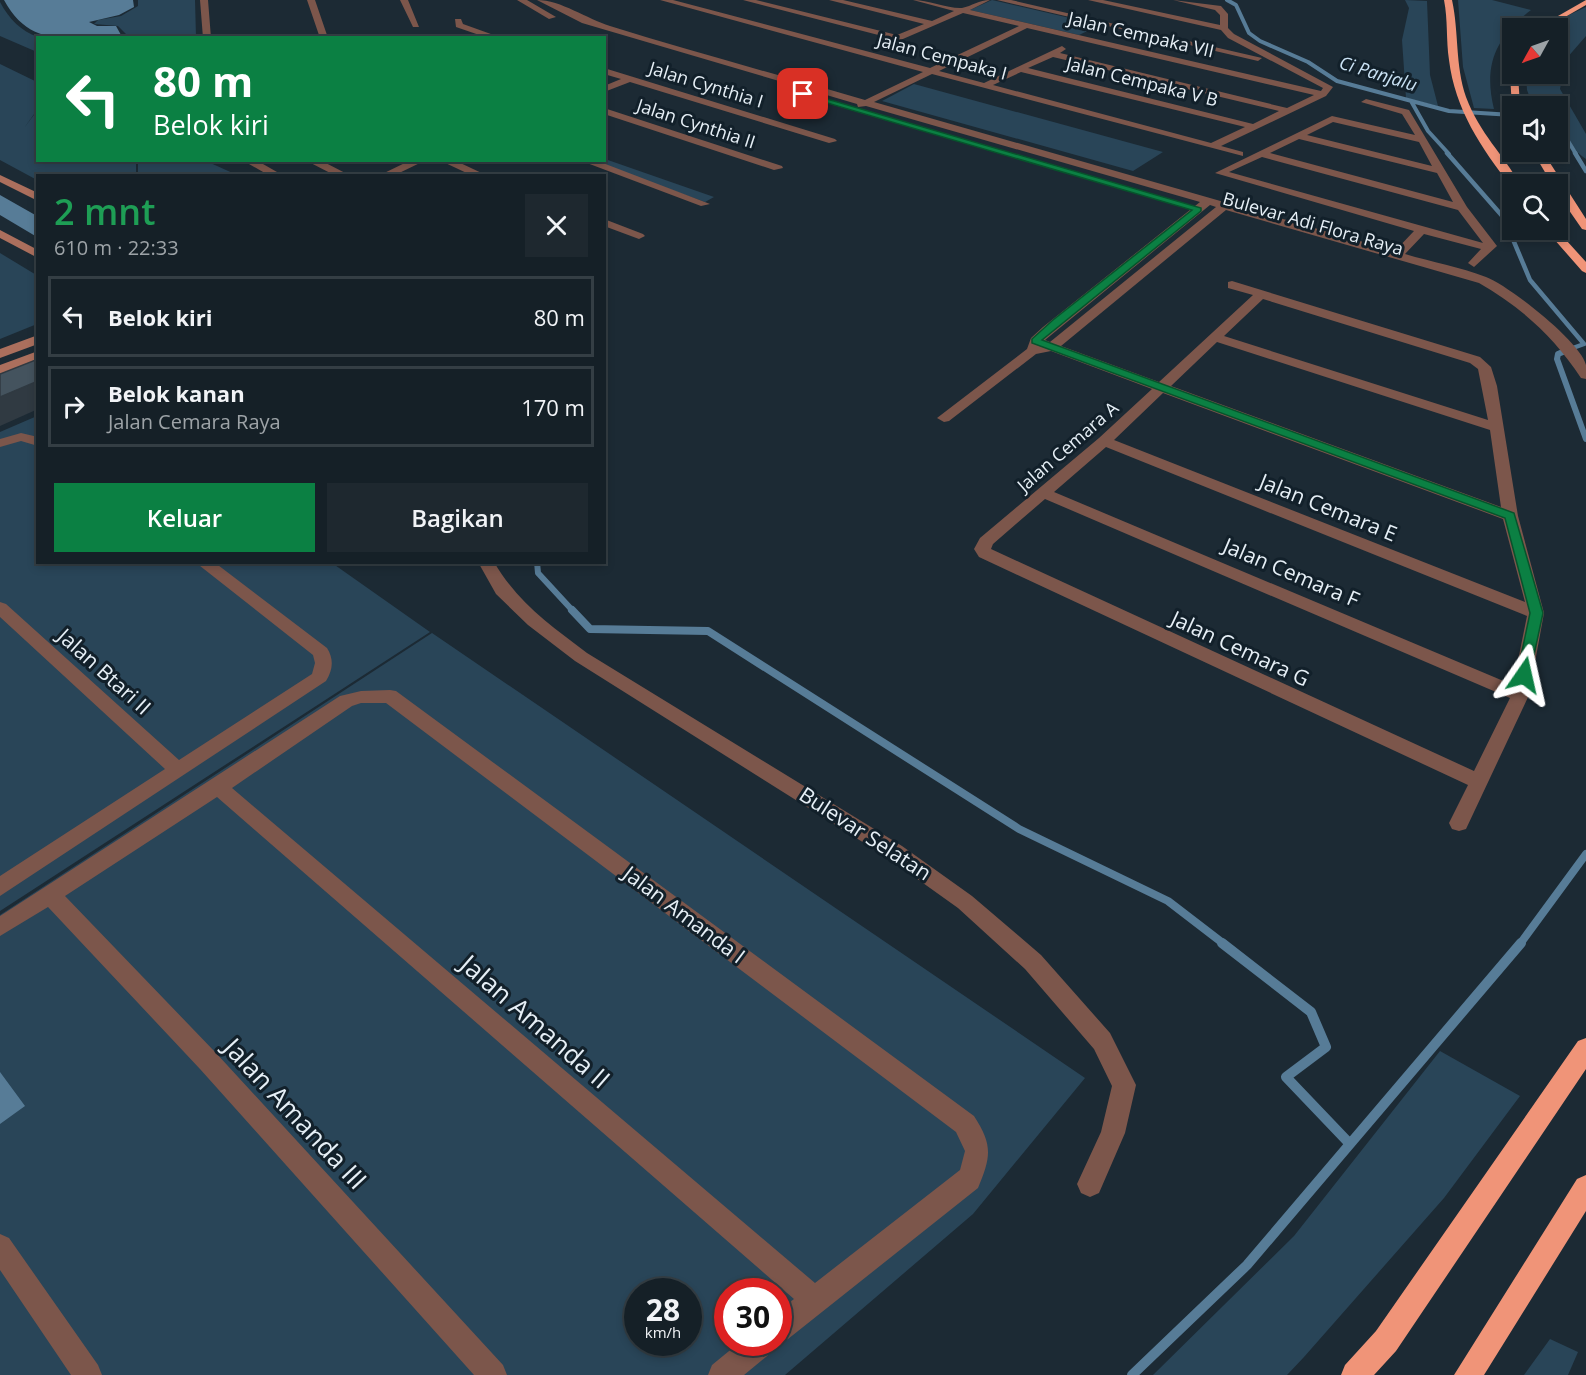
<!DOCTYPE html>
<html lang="id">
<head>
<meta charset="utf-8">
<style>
  :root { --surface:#152027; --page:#1e282f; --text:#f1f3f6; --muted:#9da3a7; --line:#343e44; --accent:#0b8043 }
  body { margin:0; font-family:"Open Sans",sans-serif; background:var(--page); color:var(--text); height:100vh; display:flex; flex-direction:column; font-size:22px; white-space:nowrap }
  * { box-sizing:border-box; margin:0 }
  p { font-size:20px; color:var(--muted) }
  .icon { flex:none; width:33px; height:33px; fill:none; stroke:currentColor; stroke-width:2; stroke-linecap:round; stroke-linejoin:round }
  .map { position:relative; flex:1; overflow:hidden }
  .panel { position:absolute; left:36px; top:174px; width:570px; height:390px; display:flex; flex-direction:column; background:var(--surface); border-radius:0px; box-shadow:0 3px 9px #0003,0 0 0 2px var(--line) }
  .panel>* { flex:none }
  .guide { position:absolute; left:36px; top:36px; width:570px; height:126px; border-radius:0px; box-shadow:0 3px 9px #0003,0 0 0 2px var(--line); background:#0b8043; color:#fff; overflow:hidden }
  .needle { width:39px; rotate:230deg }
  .controls { position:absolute; left:1502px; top:18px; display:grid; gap:12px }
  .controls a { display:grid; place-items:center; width:66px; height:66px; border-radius:0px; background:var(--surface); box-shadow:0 3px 9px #0003,0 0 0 2px var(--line); font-size:30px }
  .speed { position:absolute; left:624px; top:1278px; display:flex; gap:12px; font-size:30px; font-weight:700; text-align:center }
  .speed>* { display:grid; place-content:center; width:78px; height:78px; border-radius:50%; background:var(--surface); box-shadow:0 3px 9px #0003,0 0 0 2px var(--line); line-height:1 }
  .speed small { font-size:15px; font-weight:400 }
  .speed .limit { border:9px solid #d22; background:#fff; color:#111 }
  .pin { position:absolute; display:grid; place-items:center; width:51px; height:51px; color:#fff; margin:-26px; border-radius:12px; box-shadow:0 3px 9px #0006 }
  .me { position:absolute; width:66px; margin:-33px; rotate:11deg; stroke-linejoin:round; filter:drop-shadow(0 0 4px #0008) }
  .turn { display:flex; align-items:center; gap:21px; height:126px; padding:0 18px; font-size:27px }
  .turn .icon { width:78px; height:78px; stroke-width:2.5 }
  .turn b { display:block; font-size:42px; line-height:51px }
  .round { display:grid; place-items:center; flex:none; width:63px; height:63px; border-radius:0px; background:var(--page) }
  .overview { display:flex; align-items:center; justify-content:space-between; height:102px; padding:0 18px }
  h1 { font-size:36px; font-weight:600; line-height:45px; color:#1e9e55 }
  .primary-button { display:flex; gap:12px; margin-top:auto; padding:12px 18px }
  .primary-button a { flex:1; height:69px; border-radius:0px; background:var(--accent); color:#fff; font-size:24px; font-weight:600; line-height:69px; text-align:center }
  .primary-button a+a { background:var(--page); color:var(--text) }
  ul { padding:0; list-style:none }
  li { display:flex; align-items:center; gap:18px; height:81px; margin:0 12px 9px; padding:0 6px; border:3px solid var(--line); border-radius:0px }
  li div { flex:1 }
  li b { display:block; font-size:22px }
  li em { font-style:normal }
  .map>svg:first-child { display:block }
  .green { fill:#294558; fill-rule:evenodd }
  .water { fill:#577c97 }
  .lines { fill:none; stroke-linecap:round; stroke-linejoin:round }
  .stream-far4 { stroke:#577c97; stroke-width:4 }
  .stream-far3 { stroke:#577c97; stroke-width:4.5 }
  .stream-far2 { stroke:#577c97; stroke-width:6 }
  .stream-far1 { stroke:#577c97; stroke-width:8 }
  .stream { stroke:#577c97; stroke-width:10 }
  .street { fill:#7c564b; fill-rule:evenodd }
  .secondary { fill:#ab6f5d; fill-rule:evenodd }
  .highway { fill:#f09478; fill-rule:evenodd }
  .shaded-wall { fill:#303a42 }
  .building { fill:#44535e; stroke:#303a42; stroke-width:1.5 }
  .route { fill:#0b8043; stroke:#07532c; stroke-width:1.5 }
  .labels { text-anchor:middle; stroke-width:6; stroke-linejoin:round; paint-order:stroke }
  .far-street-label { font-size:18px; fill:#e6eff6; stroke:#12202a }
  .far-water-label { font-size:18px; font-style:italic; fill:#cbe3f5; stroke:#12202a }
  .street-label { font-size:21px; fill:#e6eff6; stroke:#12202a }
  .near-street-label { font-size:26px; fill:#e6eff6; stroke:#12202a }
</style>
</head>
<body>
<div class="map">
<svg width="1586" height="1375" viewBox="0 0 1586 1375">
  <rect width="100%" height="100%" fill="#1c2a34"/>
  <!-- green -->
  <path class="green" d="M138 0H195L196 37H124L126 34 118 26 94 24 98 20 121 16 138 6Z
    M992 0 1100 25 1079 35 970 10Z
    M1405 0 1427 1 1430 75 1438 106 1406 98 1402 40 1409 8Z
    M1458 0H1492L1531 10C1496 37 1483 65 1494 109L1474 108 1463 67Z
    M0 2C9 19 21 31 38 37L37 52 0 36Z
    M1586 7V36L1566 59 1560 89 1586 134V159C1571 150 1557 122 1557 106H1533L1527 90 1526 75 1557 74V28H1553L1569 15Z
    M0 64 37 82V110L24 128 37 111 38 160 136 161V175L38 176 37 180 0 160Z
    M914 84 1163 152 1133 171 882 101Z
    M605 159 714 197 705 202 590 161Z
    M138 160 206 161 237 175H138Z
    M0 253 38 276 37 324 0 339Z
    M37 416 38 562 332 563 430 632 0 911V432Z
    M432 633 1085 1078 973 1214 785 1375H0V915ZM638 1292H688V1342H638ZM728 1292H778V1342H728Z
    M1440 1051 1520 1096 1444 1198 1304 1357 1287 1375H1153L1294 1236Z
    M1550 1339 1578 1352 1568 1375H1524Z"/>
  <!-- water -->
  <path class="water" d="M4 0H133L134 7 119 15 89 22 97 26H116L121 35 119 37C72 38 30 49 4 0Z
    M0 195 37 216V237L0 215Z
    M0 1072 25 1106 0 1124Z"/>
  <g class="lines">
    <!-- stream-far4 -->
    <path class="stream-far4" d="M1227 0 1236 5 1249 33 1260 41 1308 62 1337 81 1449 111 1512 115
      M1411 101 1428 131 1449 154
      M1557 123 1576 154"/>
    <!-- stream-far3 -->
    <path class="stream-far3" d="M1447 153 1504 218 1530 280 1584 344 1559 353
      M1575 153 1586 171"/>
    <!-- stream-far2 -->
    <path class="stream-far2" d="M1563 352 1558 354 1557 359 1586 439
      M537 562 538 573 573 611"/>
    <!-- stream-far1 -->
    <path class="stream-far1" d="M572 610 590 629 708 631 1019 829 1168 901 1224 944
      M1520 944 1586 854"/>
    <!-- stream -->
    <path class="stream" d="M1222 943 1311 1012 1326 1047 1286 1077 1349 1143
      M1132 1375 1247 1265 1521 943"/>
    <!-- street -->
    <path class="street" d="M200 0H208L211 38H203Z
      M307 0H315L328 38H320Z
      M400 0H408L419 27H413Z
      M517 0H527L556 17 549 19Z
      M537 0C561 0 587 19 610 26 694 52 779 75 865 100L923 72 660 0H673L930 68 1019 26 963 13 889 45 885 42 890 38 743 0H756L897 35 924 24 829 0H843L932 21 954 11 913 0C928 0 949 9 962 8 972 6 979 0 990 0L970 10 1321 91 1323 88 1228 38 1221 30 1088 0H1103L1220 25V15L1215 10 1173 0 1221 6 1228 14V28L1234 34 1333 87 1326 96 1221 146 1243 152V156L932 74 874 102 1395 251 1414 231 1215 173 1332 116 1415 135 1402 114 1361 102 1366 99 1409 110 1467 207 1497 246 1474 267 1468 263 1481 249 1424 234 1405 254C1432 262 1460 267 1486 277 1508 285 1581 342 1586 365 1586 369 1586 375 1586 379L1581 378C1554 337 1521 307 1479 283L1226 210 1061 346 1159 382 1253 295 1228 288V282L1232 281 1480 357 1491 367 1497 386 1518 516 1544 613 1529 695 1466 829 1459 831 1452 829 1449 823 1468 785 979 557 974 549 980 538 1099 438 1152 389 1051 351 1036 354 949 421 944 422 937 418 1027 349 1031 338 1043 327 1200 202 866 106 858 107 857 104 582 23ZM1027 28 1314 95 1287 108 1060 53 1066 49 1062 46 984 83 939 71ZM1053 57 1279 111 1253 124 1028 68ZM1021 72 1245 127 1211 143 993 85ZM1333 122 1419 142 1432 166 1307 135ZM1299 139 1437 173 1453 202 1270 153ZM1262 157 1458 210 1483 243 1229 172ZM1210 205 1216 207 1050 342 1045 340ZM1263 299 1470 363 1478 369 1488 420 1224 336ZM1217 342 1490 430 1501 507 1171 386ZM1163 393 1503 519 1525 602 1114 440ZM1106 447 1527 616 1513 685 1054 492ZM1045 499 1510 698 1474 771 991 549 993 544Z
      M997 0H1011L1262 58 1258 61Z
      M455 19H461L463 24 502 38H488L456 27Z
      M604 68 835 139 837 141 829 143 630 82 604 92V86L621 79 604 74Z
      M604 108 782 166 783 168 774 170 604 114Z
      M242 160H256L284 176H270Z
      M305 160H320L351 176H336Z
      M411 160H426L393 176H378Z
      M439 160H454L488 176H473Z
      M579 160H595L710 204 701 206Z
      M604 219 643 234 645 236 639 239 604 226Z
      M21 433 38 437V446L21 441 0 447V439Z
      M195 562H214L327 648C334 659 333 670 326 681L0 896V876L165 769 0 617V602L6 604 179 760 312 674 315 663 313 655Z
      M478 562H494C518 603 550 625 587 653L902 846 972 896 1041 955 1110 1033 1136 1085 1125 1133 1099 1193 1090 1197 1081 1193 1077 1184 1101 1132 1112 1086 1094 1049 1025 969 958 908 888 858 575 661 528 625 496 594Z
      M390 690 396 691 974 1116C993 1145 991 1157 978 1188L788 1339 778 1343 777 1342 778 1311 794 1299 217 797 65 896 216 1053 503 1365 507 1375H474L200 1069 48 907 0 936V916L340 696 361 691ZM361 703H386L956 1132 965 1151 960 1170 815 1283 232 788 352 706Z
      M0 1234 9 1238 98 1365 102 1375H71L0 1270Z
      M740 1342H776L772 1352 744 1375H708L712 1365Z"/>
    <!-- secondary -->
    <path class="secondary" d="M0 175 38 193V201L0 182Z
      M0 230 38 250V258L0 238Z
      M38 335V344L0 358V349Z
      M38 351V360L0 374V365Z"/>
    <!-- highway -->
    <path class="highway" d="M1444 0H1452C1459 32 1455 65 1466 97 1480 134 1503 154 1520 184L1511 186C1481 148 1455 109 1449 60 1446 40 1448 20 1444 0Z
      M1586 0V5L1546 28H1537Z
      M1512 72 1518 74 1520 106 1512 108 1510 74Z
      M1533 152H1543L1586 219V230L1582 229 1557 193V184H1552Z
      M1546 230H1557L1586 262V273L1582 271Z
      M1586 1038V1069L1396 1351 1374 1375H1341L1345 1365 1376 1331 1578 1041Z
      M1586 1175V1211L1484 1375H1454L1577 1179Z"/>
  </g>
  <!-- shaded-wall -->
  <path class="shaded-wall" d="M38 381V409L0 426V397Z"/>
  <!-- building -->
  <path class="building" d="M344 36V38H326Z
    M38 359V381L0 397V374Z"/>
  <!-- route -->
  <path class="route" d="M803 92 1201 208V211L1042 340 1514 513 1543 613 1529 678H1519L1517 675 1530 613 1505 518 1032 343V339L1053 320 1192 210 800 95Z"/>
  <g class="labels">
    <!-- far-street labels -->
    <g class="far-street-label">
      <text transform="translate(1141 35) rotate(13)" y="6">Jalan Cempaka VII</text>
      <text transform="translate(942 57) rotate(15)" y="6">Jalan Cempaka I</text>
      <text transform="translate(1142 82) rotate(14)" y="6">Jalan Cempaka V B</text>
      <text transform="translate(706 85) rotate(17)" y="6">Jalan Cynthia I</text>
      <text transform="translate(696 124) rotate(18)" y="6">Jalan Cynthia II</text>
      <text transform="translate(1313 224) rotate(16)" y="6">Bulevar Adi Flora Raya</text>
      <text transform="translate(1068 447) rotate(-41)" y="6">Jalan Cemara A</text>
    </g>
    <!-- far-water labels -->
    <g class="far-water-label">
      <text transform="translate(1378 74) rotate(17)" y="6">Ci Panjalu</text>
    </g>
    <!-- street labels -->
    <g class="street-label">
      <text transform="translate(1328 508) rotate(22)" y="7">Jalan Cemara E</text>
      <text transform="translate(1291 573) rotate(23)" y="7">Jalan Cemara F</text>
      <text transform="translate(1240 649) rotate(25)" y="7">Jalan Cemara G</text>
      <text transform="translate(104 672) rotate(42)" y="7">Jalan Btari II</text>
      <text transform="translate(865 834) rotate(33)" y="7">Bulevar Selatan</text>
      <text transform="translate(684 915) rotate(37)" y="7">Jalan Amanda I</text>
    </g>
    <!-- near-street labels -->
    <g class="near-street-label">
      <text transform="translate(535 1022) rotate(41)" y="9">Jalan Amanda II</text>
      <text transform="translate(295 1114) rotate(47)" y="9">Jalan Amanda III</text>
    </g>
  </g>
</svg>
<div class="controls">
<a><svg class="needle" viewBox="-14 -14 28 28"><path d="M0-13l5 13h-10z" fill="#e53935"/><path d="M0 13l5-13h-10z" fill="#9da3a7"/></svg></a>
<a><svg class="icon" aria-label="sound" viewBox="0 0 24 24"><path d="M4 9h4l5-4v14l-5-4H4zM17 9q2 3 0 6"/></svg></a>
<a><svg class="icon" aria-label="search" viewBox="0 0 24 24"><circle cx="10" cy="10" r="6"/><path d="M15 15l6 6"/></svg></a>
</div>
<div class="speed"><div>28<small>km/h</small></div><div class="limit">30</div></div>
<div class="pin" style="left:803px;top:94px;background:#d93025"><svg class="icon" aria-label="arrive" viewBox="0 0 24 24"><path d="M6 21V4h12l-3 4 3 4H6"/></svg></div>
<svg class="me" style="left:1524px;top:675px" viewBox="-20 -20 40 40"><path d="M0-17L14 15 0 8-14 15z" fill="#0b8043" stroke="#fff" stroke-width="4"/></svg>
<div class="guide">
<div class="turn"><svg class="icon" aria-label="left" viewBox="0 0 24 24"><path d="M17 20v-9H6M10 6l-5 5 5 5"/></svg><div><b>80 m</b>Belok kiri</div></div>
</div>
<section class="panel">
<div class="overview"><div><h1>2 mnt</h1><p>610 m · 22:33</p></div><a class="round"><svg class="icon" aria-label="close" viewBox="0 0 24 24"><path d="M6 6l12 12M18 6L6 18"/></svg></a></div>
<ul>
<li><svg class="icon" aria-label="left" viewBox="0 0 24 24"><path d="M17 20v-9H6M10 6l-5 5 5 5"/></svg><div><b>Belok kiri</b></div><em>80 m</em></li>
<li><svg class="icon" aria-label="right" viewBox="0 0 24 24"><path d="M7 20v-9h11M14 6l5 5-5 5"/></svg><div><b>Belok kanan</b><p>Jalan Cemara Raya</p></div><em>170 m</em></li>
</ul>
<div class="primary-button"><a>Keluar</a><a>Bagikan</a></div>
</section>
</div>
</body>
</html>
